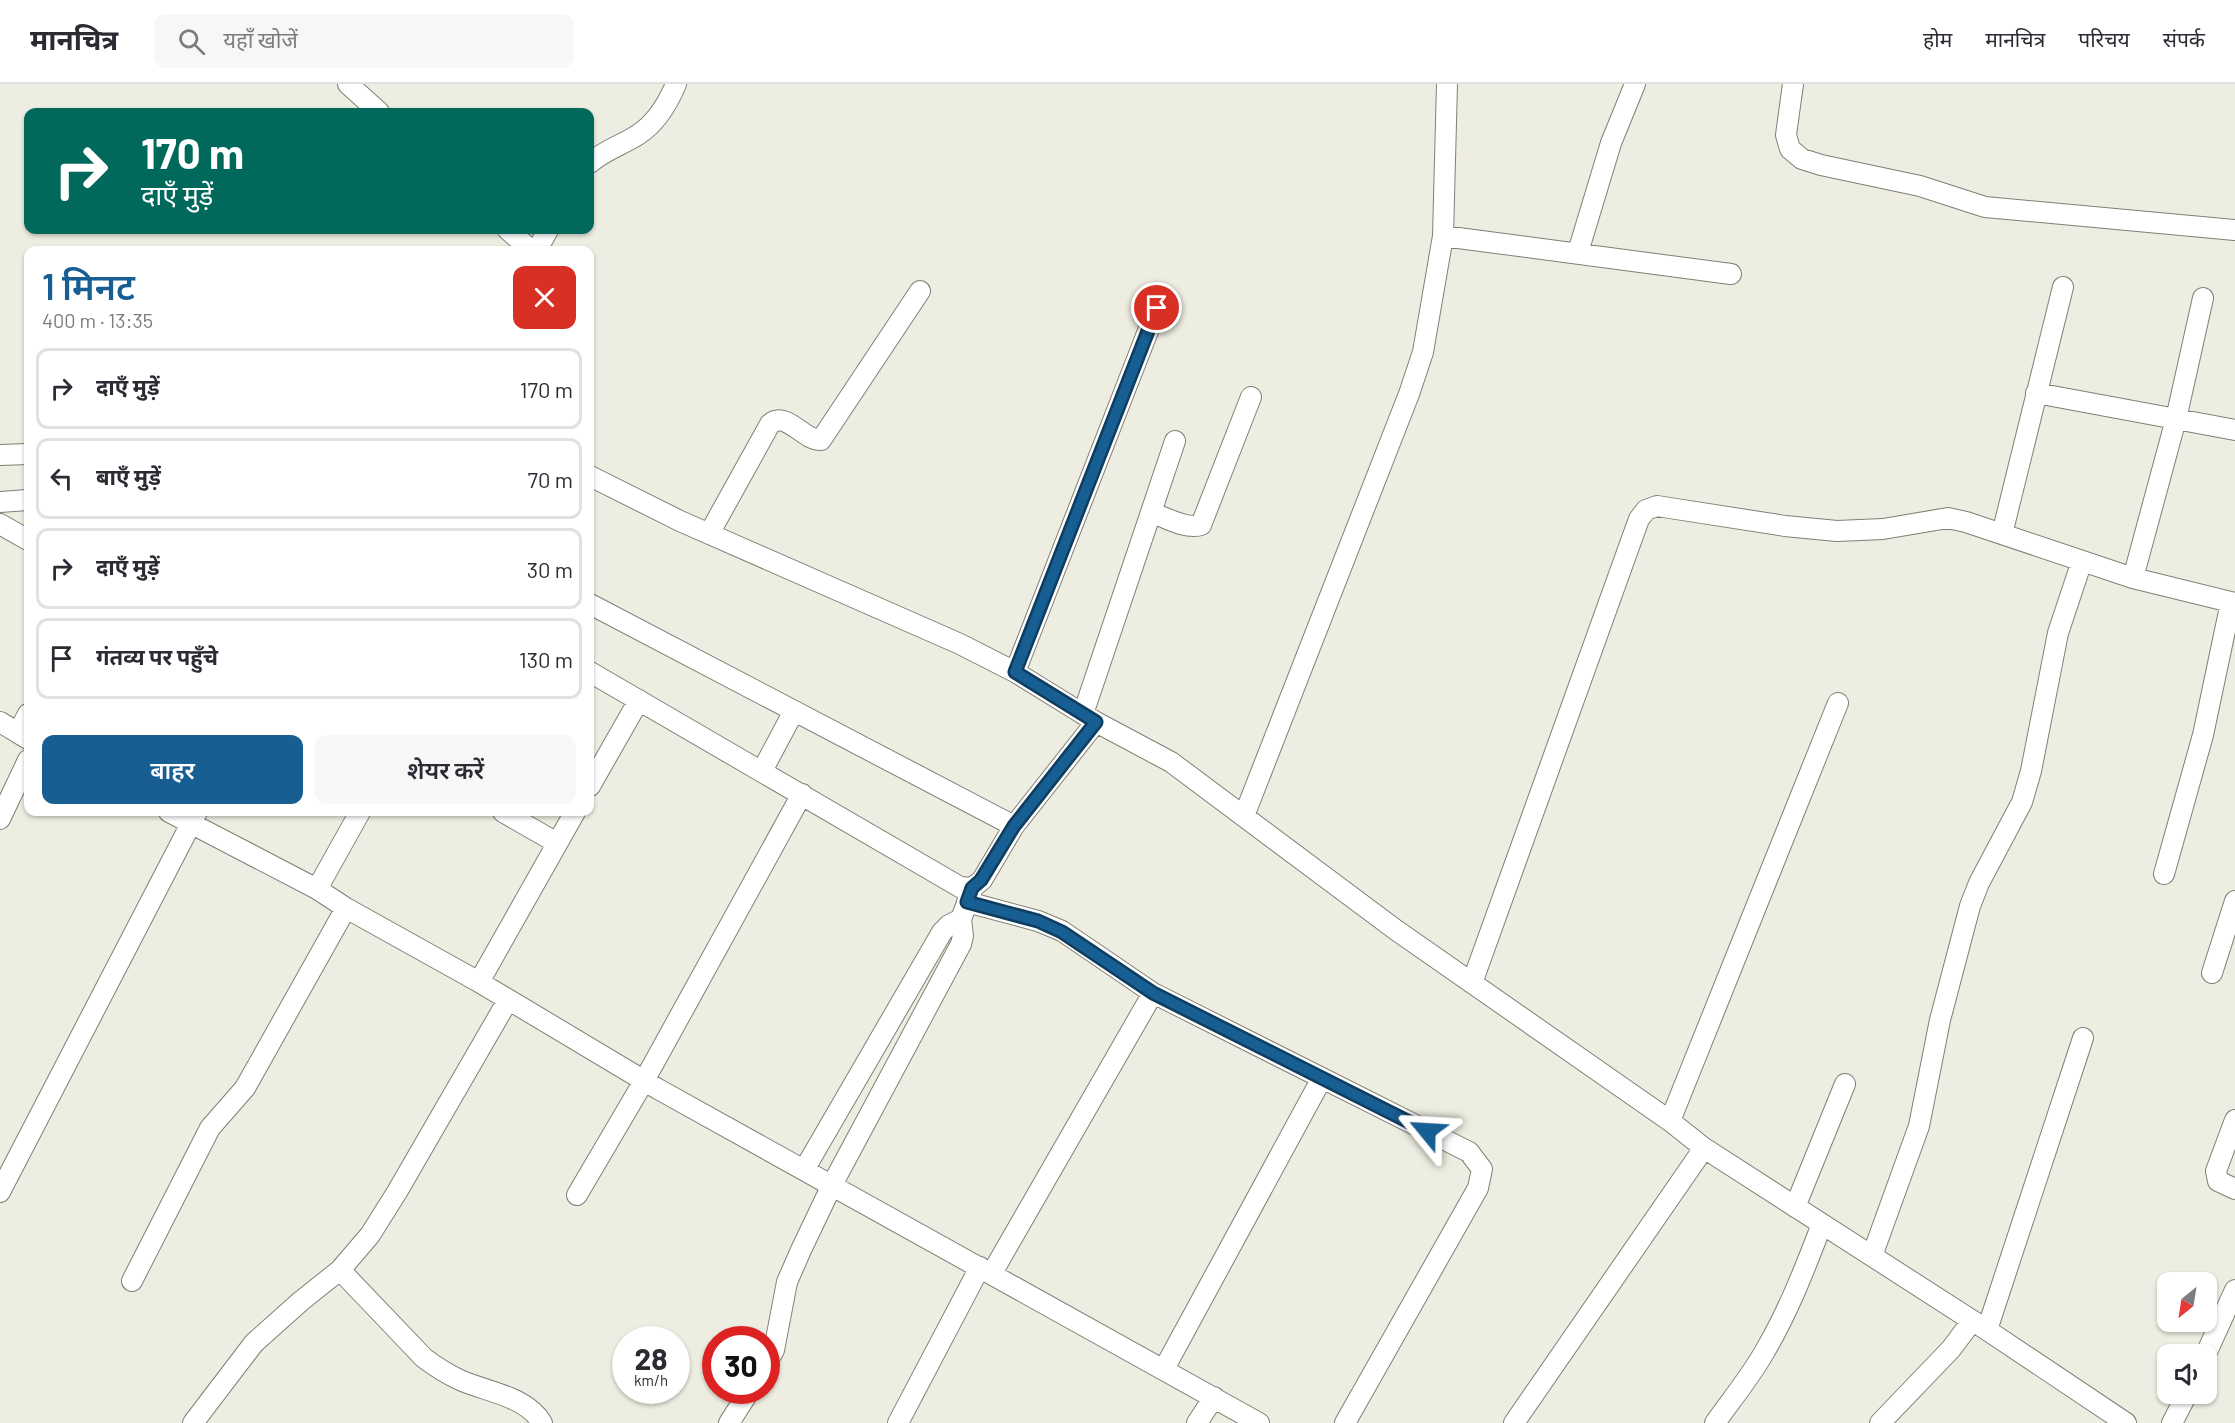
<!DOCTYPE html>
<html lang="hi">
<head>
<meta charset="utf-8">
<style>
  :root { --surface:#fff; --page:#f7f7f7; --text:#2b2b33; --muted:#7c7c81; --line:#e1e1e2; --accent:#175e92 }
  body { margin:0; font-family:Barlow,"Noto Sans Devanagari",sans-serif; background:var(--page); color:var(--text); height:100vh; display:flex; flex-direction:column; font-size:22px; white-space:nowrap }
  * { box-sizing:border-box; margin:0 }
  p { font-size:20px; color:var(--muted) }
  .icon { flex:none; width:33px; height:33px; fill:none; stroke:currentColor; stroke-width:2; stroke-linecap:round; stroke-linejoin:round }
  .map { position:relative; flex:1; overflow:hidden }
  .side { position:absolute; left:24px; top:162px; width:570px; height:570px; display:flex; flex-direction:column; background:var(--surface); border-radius:12px; box-shadow:0 2px 4px #0004 }
  .side>* { flex:none }
  .banner { position:absolute; left:24px; top:24px; width:570px; height:126px; border-radius:12px; box-shadow:0 2px 4px #0004; background:#00695c; color:#fff; overflow:hidden }
  .needle { width:39px; rotate:210deg }
  .fabs { position:absolute; left:2157px; top:1188px; display:grid; gap:12px }
  .fabs a { display:grid; place-items:center; width:60px; height:60px; border-radius:12px; background:var(--surface); box-shadow:0 2px 4px #0004; font-size:30px }
  .speed { position:absolute; left:612px; top:1242px; display:flex; gap:12px; font-size:30px; font-weight:700; text-align:center }
  .speed>* { display:grid; place-content:center; width:78px; height:78px; border-radius:50%; background:var(--surface); box-shadow:0 2px 4px #0004; line-height:1 }
  .speed small { font-size:15px; font-weight:400 }
  .speed .limit { border:9px solid #d22; background:#fff; color:#111 }
  .pin { position:absolute; display:grid; place-items:center; width:51px; height:51px; color:#fff; margin:-26px; border:3px solid #fff; border-radius:50%; box-shadow:0 2px 6px #0007 }
  .me { position:absolute; width:66px; margin:-33px; rotate:297deg; stroke-linejoin:round; filter:drop-shadow(0 0 4px #0008) }
  .turn { display:flex; align-items:center; gap:21px; height:126px; padding:0 18px; font-size:27px }
  .turn .icon { width:78px; height:78px; stroke-width:2.5 }
  .turn b { display:block; font-size:42px; line-height:51px }
  .round { display:grid; place-items:center; flex:none; width:63px; height:63px; border-radius:12px; background:var(--page) }
  .overview { display:flex; align-items:center; justify-content:space-between; height:102px; padding:0 18px }
  h1 { font-size:36px; font-weight:600; line-height:45px; color:var(--accent) }
  .cta { display:flex; gap:12px; margin-top:auto; padding:12px 18px }
  .cta a { flex:1; height:69px; border-radius:12px; background:var(--accent); color:#fff; font-size:24px; font-weight:600; line-height:69px; text-align:center }
  .cta a+a { background:var(--page); color:var(--text) }
  ul { padding:0; list-style:none }
  li { display:flex; align-items:center; gap:18px; height:81px; margin:0 12px 9px; padding:0 6px; border:3px solid var(--line); border-radius:12px }
  li div { flex:1 }
  li b { display:block; font-size:22px }
  li em { font-style:normal }
  header { display:flex; align-items:center; gap:36px; box-sizing:border-box; height:84px; padding:0 30px; background:var(--surface); border-bottom:2px solid var(--line) }
  header strong { font-size:28px }
  nav { display:flex; gap:33px; margin-inline-start:auto; font-size:21px }
  .search { width:420px; height:54px; background:var(--page); display:flex; align-items:center; gap:15px; box-sizing:border-box; padding:0 21px; border-radius:12px; color:var(--muted); font-size:22px }
  .map>svg:first-child { display:block }
  .lines { fill:none; stroke-linecap:round; stroke-linejoin:round }
  .street-casing { stroke:#807f75; stroke-width:22 }
  .street { stroke:#fff; stroke-width:20 }
  .route-casing { stroke:#0f3d5f; stroke-width:15 }
  .route { stroke:#175e92; stroke-width:10 }
</style>
</head>
<body>
<header>
<strong>मानचित्र</strong>
<div class="search"><svg class="icon" aria-label="search" viewBox="0 0 24 24"><circle cx="10" cy="10" r="6"/><path d="M15 15l6 6"/></svg>यहाँ खोजें</div>
<nav><a>होम</a><a>मानचित्र</a><a>परिचय</a><a>संपर्क</a></nav>
</header>
<div class="map">
<svg width="2235" height="1339" viewBox="0 0 2235 1339">
  <rect width="100%" height="100%" fill="#eeede1"/>
  <g class="lines">
    <!-- street casing -->
    <g class="street-casing">
      <path id="street" d="M348 0 379 28
        M1793 0 1786 51 1790 65 1802 75 1821 81 1920 102 1985 123 2235 146
        M590 79C606 65 623 61 639 50 657 38 668 19 676 0
        M508 146 531 166
        M1443 152 1731 190
        M537 166 548 146
        M1578 168 1611 59 1635 0
        M2036 309 2235 346
        M0 371 28 370
        M590 392 680 437 960 560 1015 588 1096 638 1171 678 1396 846 1670 1037 1704 1064 1987 1246 2126 1339
        M0 418 28 416
        M1151 428C1164 433 1187 446 1201 441L1251 313
        M0 440 28 456
        M709 450 770 340C786 326 804 357 821 356L920 207
        M2002 450 2063 203
        M2133 494 2176 335 2203 214
        M590 520 1014 742
        M590 588 960 803 972 804 982 796 1014 742 1096 638
        M1015 588 1157 224
        M1083 630 1175 357
        M0 638 28 655
        M18 649 28 630
        M762 687 794 627
        M590 702 639 616
        M169 728 317 805 346 824 479 898 658 1005 1259 1339
        M503 728 557 759
        M1244 732 1409 310 1423 268 1443 152 1447 0
        M0 735 28 676
        M2164 790 2203 651 2231 518
        M317 805 360 728
        M967 818 1038 837 1062 847 1153 909 1469 1068 1482 1085 1478 1104 1345 1339
        M2212 889 2235 817
        M479 898 575 728
        M1472 899 1639 435 1646 426 1657 422 1785 442 1837 447 1883 445 1948 434 1966 438 2133 494 2235 519
        M2235 1036 2216 1087 2218 1097 2235 1105
        M1670 1037 1838 619
        M804 1086 942 848 949 841 961 835
        M0 1108 197 728
        M577 1111 644 997 802 710
        M1795 1123 1845 1000
        M1872 1172 1919 1042 1940 936 1970 822 1979 799 2022 718 2031 687 2058 549 2082 477
        M340 1186 424 1274C436 1283 447 1290 460 1296 487 1308 526 1312 542 1339
        M992 1189 1153 909
        M132 1197 210 1044 245 1004 346 824
        M1987 1246 2083 954
        M2206 1270 2235 1206
        M766 1280 774 1266 787 1198 801 1166 832 1101 961 860 963 852 961 835 972 806
        M1164 1285 1322 994
        M193 1339 254 1259 301 1217 340 1186 370 1151 397 1108 508 916
        M729 1339 750 1306
        M898 1339 980 1183
        M1197 1339 1214 1313
        M1514 1339 1704 1064
        M1715 1339C1732 1315 1751 1292 1765 1267 1789 1226 1805 1184 1822 1140
        M1880 1339 1951 1265 1972 1237
        M2172 1339 2187 1310"/>
    </g>
    <!-- street -->
    <use href="#street" class="street"/>
  </g>
  <g class="lines">
    <!-- route casing -->
    <g class="route-casing">
      <path id="route" d="M1157 224 1015 588 1096 638 1014 742 981 796 972 804 967 818 1038 837 1062 848 1153 909 1427 1047"/>
    </g>
    <!-- route -->
    <use href="#route" class="route"/>
  </g>
</svg>
<div class="fabs">
<a><svg class="needle" viewBox="-14 -14 28 28"><path d="M0-13l5 13h-10z" fill="#e53935"/><path d="M0 13l5-13h-10z" fill="#7c7c81"/></svg></a>
<a><svg class="icon" aria-label="sound" viewBox="0 0 24 24"><path d="M4 9h4l5-4v14l-5-4H4zM17 9q2 3 0 6"/></svg></a>
</div>
<div class="speed"><div>28<small>km/h</small></div><div class="limit">30</div></div>
<div class="pin" style="left:1157px;top:224px;background:#d93025"><svg class="icon" aria-label="arrive" viewBox="0 0 24 24"><path d="M6 21V4h12l-3 4 3 4H6"/></svg></div>
<svg class="me" style="left:1427px;top:1047px" viewBox="-20 -20 40 40"><path d="M0-17L14 15 0 8-14 15z" fill="#175e92" stroke="#fff" stroke-width="4"/></svg>
<div class="banner">
<div class="turn"><svg class="icon" aria-label="right" viewBox="0 0 24 24"><path d="M7 20v-9h11M14 6l5 5-5 5"/></svg><div><b>170 m</b>दाएँ मुड़ें</div></div>
</div>
<section class="side">
<div class="overview"><div><h1>1 मिनट</h1><p>400 m · 13:35</p></div><a class="round" style="background:#d93025;color:#fff"><svg class="icon" aria-label="close" viewBox="0 0 24 24"><path d="M6 6l12 12M18 6L6 18"/></svg></a></div>
<ul>
<li><svg class="icon" aria-label="right" viewBox="0 0 24 24"><path d="M7 20v-9h11M14 6l5 5-5 5"/></svg><div><b>दाएँ मुड़ें</b></div><em>170 m</em></li>
<li><svg class="icon" aria-label="left" viewBox="0 0 24 24"><path d="M17 20v-9H6M10 6l-5 5 5 5"/></svg><div><b>बाएँ मुड़ें</b></div><em>70 m</em></li>
<li><svg class="icon" aria-label="right" viewBox="0 0 24 24"><path d="M7 20v-9h11M14 6l5 5-5 5"/></svg><div><b>दाएँ मुड़ें</b></div><em>30 m</em></li>
<li><svg class="icon" aria-label="arrive" viewBox="0 0 24 24"><path d="M6 21V4h12l-3 4 3 4H6"/></svg><div><b>गंतव्य पर पहुँचे</b></div><em>130 m</em></li>
</ul>
<div class="cta"><a>बाहर</a><a>शेयर करें</a></div>
</section>
</div>
</body>
</html>
